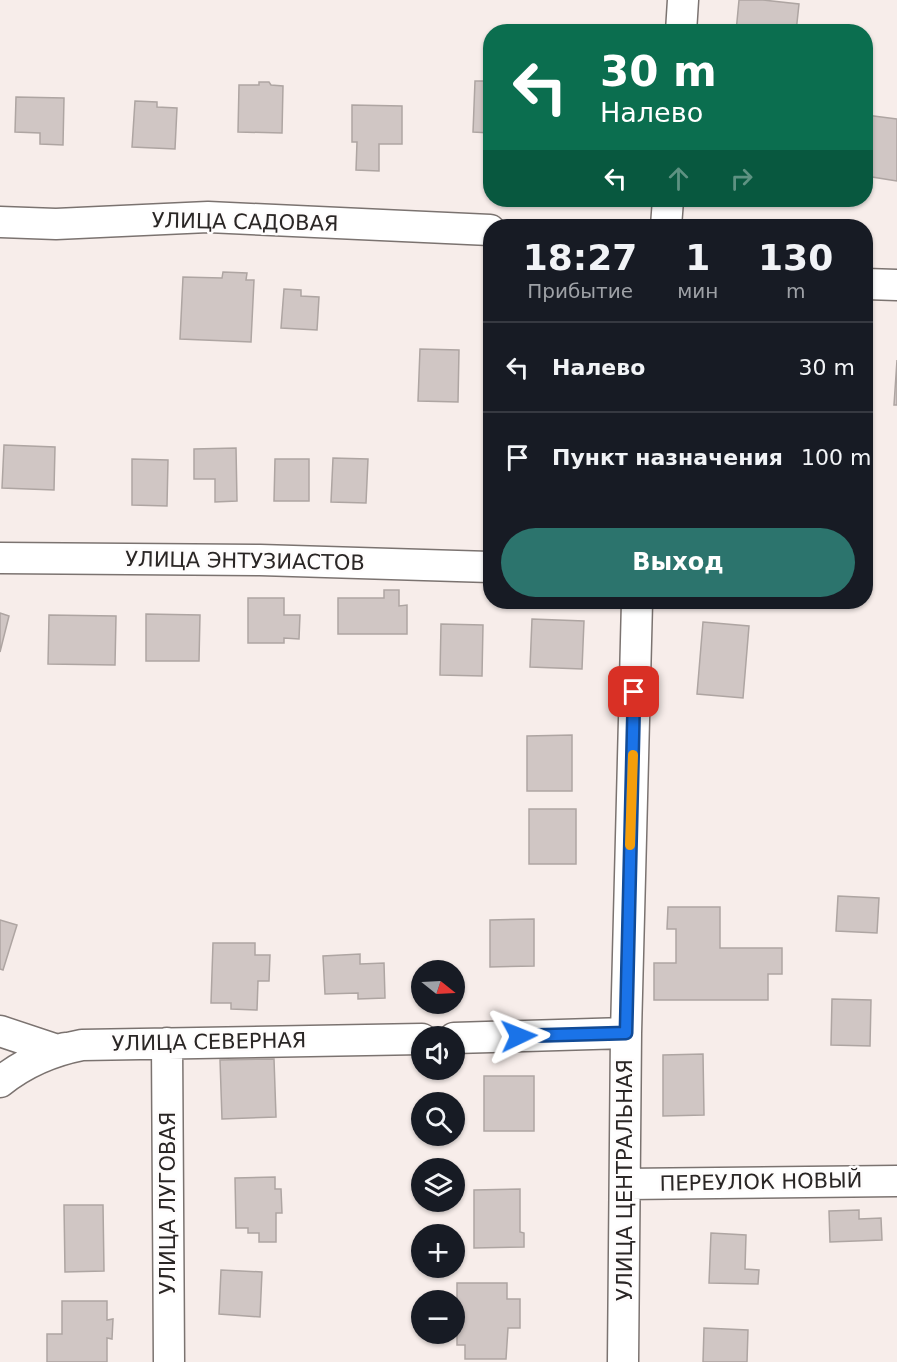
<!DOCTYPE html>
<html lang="ru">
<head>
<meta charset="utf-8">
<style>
  :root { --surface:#171b24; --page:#242831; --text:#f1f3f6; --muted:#9ea1a6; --line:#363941; --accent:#2c746d }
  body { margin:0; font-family:"DejaVu Sans",sans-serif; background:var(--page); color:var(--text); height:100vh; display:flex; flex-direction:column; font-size:22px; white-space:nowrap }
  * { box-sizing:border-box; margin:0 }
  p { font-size:20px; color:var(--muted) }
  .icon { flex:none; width:33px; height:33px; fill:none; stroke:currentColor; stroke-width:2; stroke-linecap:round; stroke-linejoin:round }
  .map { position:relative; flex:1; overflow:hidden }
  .panel { position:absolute; left:483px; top:219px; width:390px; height:390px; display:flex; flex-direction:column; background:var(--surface); border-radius:24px; box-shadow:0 2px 4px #0004 }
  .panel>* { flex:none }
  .top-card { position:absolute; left:483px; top:24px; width:390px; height:183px; border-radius:24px; box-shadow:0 2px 4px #0004; background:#0b6e4f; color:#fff; overflow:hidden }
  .needle { width:39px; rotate:108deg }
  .tools { position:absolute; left:411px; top:960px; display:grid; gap:12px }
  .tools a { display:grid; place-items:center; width:54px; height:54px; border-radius:50%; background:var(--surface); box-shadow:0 2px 4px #0004; font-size:30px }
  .pin { position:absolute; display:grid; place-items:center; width:51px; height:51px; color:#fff; margin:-26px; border-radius:12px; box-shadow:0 3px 9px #0006 }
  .me { position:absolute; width:66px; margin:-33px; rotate:88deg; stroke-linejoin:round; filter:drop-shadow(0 0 4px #0008) }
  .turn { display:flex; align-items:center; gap:21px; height:126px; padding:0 18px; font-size:27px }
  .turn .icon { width:78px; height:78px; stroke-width:2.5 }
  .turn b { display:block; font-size:42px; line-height:51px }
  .lanes { display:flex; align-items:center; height:57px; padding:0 18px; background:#0003; justify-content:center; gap:30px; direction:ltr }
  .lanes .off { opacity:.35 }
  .eta { display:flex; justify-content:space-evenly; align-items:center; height:102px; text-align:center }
  .eta b { font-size:36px; font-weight:700; line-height:42px }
  .cta { display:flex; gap:12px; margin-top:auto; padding:12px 18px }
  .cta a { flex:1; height:69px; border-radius:36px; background:var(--accent); color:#fff; font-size:24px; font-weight:700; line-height:69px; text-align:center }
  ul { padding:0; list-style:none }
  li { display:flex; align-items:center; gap:18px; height:90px; padding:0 18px; border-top:2px solid var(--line) }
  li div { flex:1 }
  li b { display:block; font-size:22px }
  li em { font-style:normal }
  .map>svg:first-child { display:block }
  .building { fill:#d0c6c4; stroke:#aea5a2; stroke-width:1.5 }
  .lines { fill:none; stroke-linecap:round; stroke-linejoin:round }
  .minor-casing { stroke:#7b7370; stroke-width:33 }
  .minor { stroke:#fff; stroke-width:30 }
  .route-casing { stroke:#114b97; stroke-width:15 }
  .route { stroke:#1a73e8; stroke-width:10 }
  .slow { stroke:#f59e0b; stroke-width:10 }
  .labels { text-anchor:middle; stroke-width:5; stroke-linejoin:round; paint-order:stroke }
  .street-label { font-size:21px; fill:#2a2625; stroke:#fefcfc }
</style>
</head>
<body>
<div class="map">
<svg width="897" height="1362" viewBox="0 0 897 1362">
  <rect width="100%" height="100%" fill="#f7edea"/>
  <!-- building -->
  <path class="building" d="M739 0H763L799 4 796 32H736Z
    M475 81H490V133L473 132Z
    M259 82H269L271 85 283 86 282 133 238 132 239 85H259Z
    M16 97 64 98 63 145 40 144V133L15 132Z
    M135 101 157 102V107L177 108 175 149 132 147Z
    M352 105 402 106V144H379V171L356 170 357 142H352Z
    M866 115 897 119V181L866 176Z
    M719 200H755L754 205 718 202Z
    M223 272 247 273 246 280H254L251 342 180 339 183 277 222 278Z
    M488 273H490V312H487Z
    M284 289 301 290V296L319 297 317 330 281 328Z
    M420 349 459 350 458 402 418 401Z
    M897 360V405H894Z
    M4 445 55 447 54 490 2 488Z
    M236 448 237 501 215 502V479H194V449Z
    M333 458 368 459 366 503 331 502Z
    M132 459 168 460 167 506 132 505Z
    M275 459H309V501H274Z
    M384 590H399V606L407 605V634H338V598H384Z
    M248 598H284V615H300L299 639 284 638V643H248Z
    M0 613 9 616 0 652Z
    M146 614 200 615 199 661H146Z
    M49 615 116 616 115 665 48 664Z
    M532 619 584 621 582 669 530 667Z
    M703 622 749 626 743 698 697 694Z
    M441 624 483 625 482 676 440 675Z
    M572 735V791H527V736Z
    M529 809H576V864H529Z
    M838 896 879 898 877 933 836 931Z
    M668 907H720V948H782V974H768V1000H654V963H676V929H667Z
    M534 919V966L490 967V920Z
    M0 920 17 925 3 970 0 969Z
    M213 943H255V955H270L269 981H258L257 1010 231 1009V1003H211Z
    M360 954V964L384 963 385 998 358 999V993L325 994 323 956Z
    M832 999 871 1000 870 1046 831 1045Z
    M703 1054 704 1115 663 1116V1055Z
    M274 1059 276 1117 222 1119 220 1060Z
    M484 1076H534V1131H484Z
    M275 1177V1189H281L282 1213H276V1242H259V1233H248V1228H236L235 1178Z
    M520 1189V1232L524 1233V1247L474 1248V1190Z
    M64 1205H103L104 1271 65 1272Z
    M859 1210V1219L881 1218 882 1240 830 1242 829 1211Z
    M711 1233 746 1235 745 1269 759 1270 758 1284 709 1283Z
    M221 1270 262 1272 260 1317 219 1314Z
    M457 1283H507V1299H520V1328H508L506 1359H465V1345H457Z
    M62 1301H107V1320L113 1319 112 1339 107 1338V1362H47V1334H62Z
    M704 1328 748 1330 747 1362H703Z"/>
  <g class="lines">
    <!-- minor casing -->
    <g class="minor-casing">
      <path id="minor" d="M681 32 683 0
        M0 222 56 224 208 217 490 230
        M666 226 668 200
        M866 284 897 285
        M0 558 260 560 490 567
        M0 1031 57 1050 65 1048
        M454 1038 626 1033
        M167 1043 169 1362
        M0 1082C25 1062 51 1051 82 1045L422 1039
        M625 1184 897 1181
        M623 1362 626 1033 637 602"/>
    </g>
    <!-- minor -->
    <use href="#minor" class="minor"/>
  </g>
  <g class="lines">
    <!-- route casing -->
    <g class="route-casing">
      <path id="route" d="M519 1036 626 1033 634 692"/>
    </g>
    <!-- route -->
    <use href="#route" class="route"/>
    <!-- slow -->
    <path class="slow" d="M630 845 633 755"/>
  </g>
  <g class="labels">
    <!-- street labels -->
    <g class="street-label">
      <text transform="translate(245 222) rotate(1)" y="7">УЛИЦА САДОВАЯ</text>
      <text transform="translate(245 561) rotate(1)" y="7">УЛИЦА ЭНТУЗИАСТОВ</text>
      <text transform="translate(209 1042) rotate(-1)" y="7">УЛИЦА СЕВЕРНАЯ</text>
      <text transform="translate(625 1180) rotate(-90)" y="7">УЛИЦА ЦЕНТРАЛЬНАЯ</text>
      <text transform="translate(761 1182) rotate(-1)" y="7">ПЕРЕУЛОК НОВЫЙ</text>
      <text transform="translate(168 1203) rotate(-90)" y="7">УЛИЦА ЛУГОВАЯ</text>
    </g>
  </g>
</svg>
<div class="tools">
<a><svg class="needle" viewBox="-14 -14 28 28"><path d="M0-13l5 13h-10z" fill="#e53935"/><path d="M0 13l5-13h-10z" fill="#9ea1a6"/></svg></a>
<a><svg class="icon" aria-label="sound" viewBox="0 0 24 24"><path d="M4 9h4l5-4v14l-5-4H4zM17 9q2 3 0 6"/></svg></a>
<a><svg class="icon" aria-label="search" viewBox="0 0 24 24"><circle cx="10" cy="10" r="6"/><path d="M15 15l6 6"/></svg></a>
<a><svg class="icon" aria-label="layers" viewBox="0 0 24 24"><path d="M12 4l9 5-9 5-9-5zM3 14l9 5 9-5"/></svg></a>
<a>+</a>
<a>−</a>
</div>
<div class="pin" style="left:634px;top:692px;background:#d93025"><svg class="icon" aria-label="arrive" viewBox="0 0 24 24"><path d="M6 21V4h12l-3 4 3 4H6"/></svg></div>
<svg class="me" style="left:519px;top:1036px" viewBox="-20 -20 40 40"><path d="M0-17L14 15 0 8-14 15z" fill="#1a73e8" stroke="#fff" stroke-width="4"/></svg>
<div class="top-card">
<div class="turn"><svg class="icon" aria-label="left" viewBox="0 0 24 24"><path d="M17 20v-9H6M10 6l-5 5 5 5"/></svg><div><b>30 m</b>Налево</div></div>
<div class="lanes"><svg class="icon" aria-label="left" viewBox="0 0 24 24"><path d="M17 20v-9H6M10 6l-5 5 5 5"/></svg><svg class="icon off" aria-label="ahead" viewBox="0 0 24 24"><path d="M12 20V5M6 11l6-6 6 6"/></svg><svg class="icon off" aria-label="right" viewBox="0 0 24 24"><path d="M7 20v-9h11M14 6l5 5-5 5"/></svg></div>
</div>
<section class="panel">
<div class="eta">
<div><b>18:27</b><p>Прибытие</p></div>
<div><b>1</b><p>мин</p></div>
<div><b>130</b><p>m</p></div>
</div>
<ul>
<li><svg class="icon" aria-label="left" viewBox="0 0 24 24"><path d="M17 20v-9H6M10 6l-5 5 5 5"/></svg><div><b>Налево</b></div><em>30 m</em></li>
<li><svg class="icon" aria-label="arrive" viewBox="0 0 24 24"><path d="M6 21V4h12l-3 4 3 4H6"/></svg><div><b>Пункт назначения</b></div><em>100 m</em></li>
</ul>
<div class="cta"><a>Выход</a></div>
</section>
</div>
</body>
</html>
